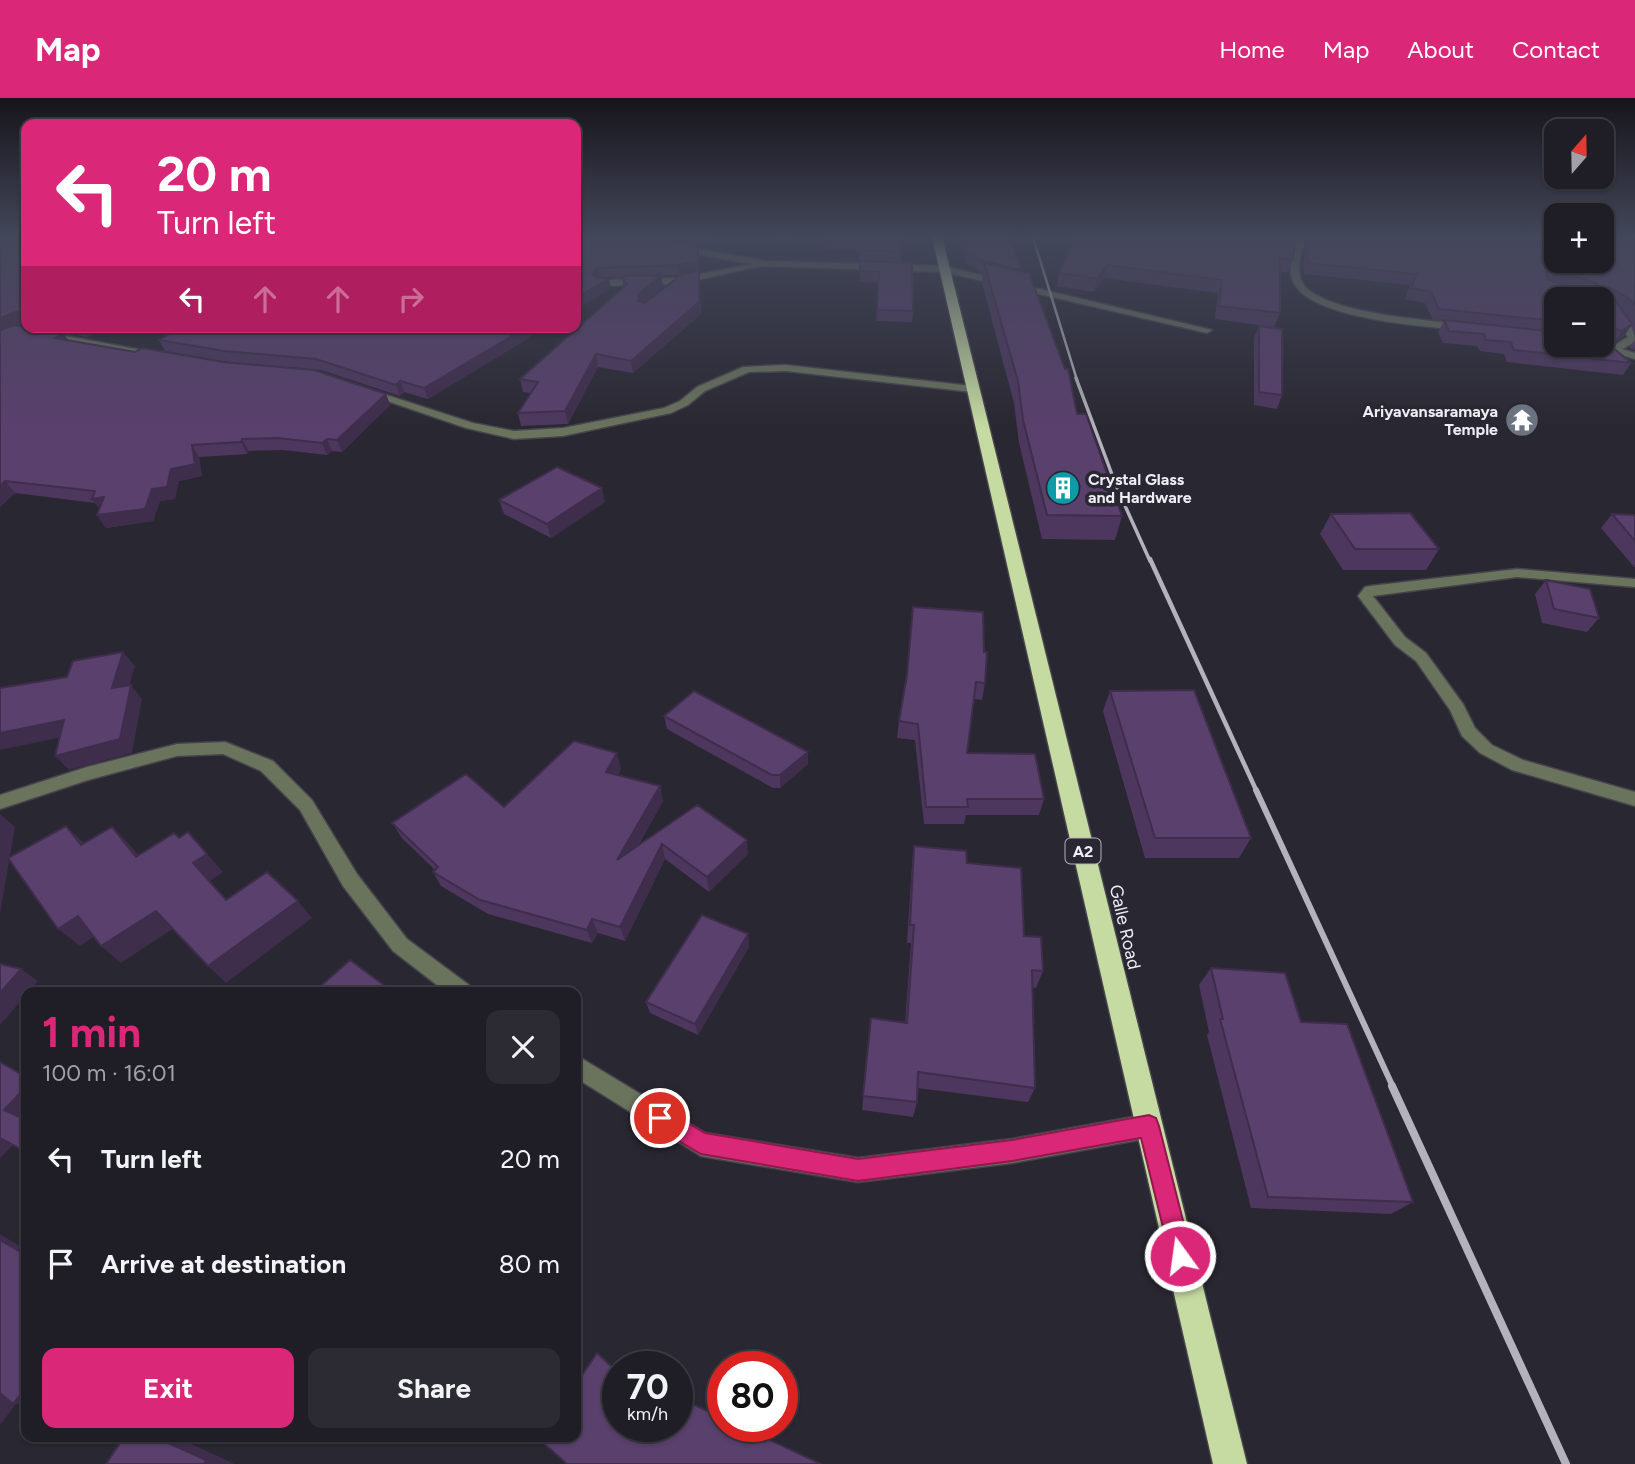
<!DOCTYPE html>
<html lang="en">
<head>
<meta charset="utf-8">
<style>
  :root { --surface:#1f1d25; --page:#2c2a32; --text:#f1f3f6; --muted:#a1a2a7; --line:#3c3b42; --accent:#db2777 }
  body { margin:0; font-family:Figtree,sans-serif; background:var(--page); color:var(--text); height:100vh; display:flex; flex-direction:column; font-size:26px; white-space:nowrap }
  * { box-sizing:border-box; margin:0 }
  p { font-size:23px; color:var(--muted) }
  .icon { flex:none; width:38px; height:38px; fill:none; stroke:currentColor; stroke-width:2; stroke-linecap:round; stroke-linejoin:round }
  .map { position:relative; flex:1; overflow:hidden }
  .drawer { position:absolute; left:21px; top:889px; width:560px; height:455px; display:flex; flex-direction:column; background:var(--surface); border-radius:14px; box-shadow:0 2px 5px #0004,0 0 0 2px var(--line) }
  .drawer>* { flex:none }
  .guide { position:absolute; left:21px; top:21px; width:560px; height:214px; border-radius:14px; box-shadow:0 2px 5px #0004,0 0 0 2px var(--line); background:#db2777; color:#fff; overflow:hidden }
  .needle { width:46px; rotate:20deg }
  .fabs { position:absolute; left:1544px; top:21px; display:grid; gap:14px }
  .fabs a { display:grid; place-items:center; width:70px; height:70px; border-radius:14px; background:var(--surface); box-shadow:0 2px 5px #0004,0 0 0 2px var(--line); font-size:35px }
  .speed { position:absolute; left:602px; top:1253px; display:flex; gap:14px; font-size:35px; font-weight:700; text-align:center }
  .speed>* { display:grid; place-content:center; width:91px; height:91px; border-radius:50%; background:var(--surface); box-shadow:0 2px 5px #0004,0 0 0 2px var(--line); line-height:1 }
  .speed small { font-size:18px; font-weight:400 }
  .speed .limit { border:10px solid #d22; background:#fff; color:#111 }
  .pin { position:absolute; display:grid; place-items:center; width:60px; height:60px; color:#fff; margin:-30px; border:4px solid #fff; border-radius:50%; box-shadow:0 2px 7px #0007 }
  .me { position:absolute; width:77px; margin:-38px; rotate:346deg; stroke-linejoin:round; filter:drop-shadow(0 0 5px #0008) }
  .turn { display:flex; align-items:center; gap:24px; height:147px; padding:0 21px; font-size:32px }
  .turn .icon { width:91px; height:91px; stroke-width:2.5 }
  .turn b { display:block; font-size:49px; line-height:60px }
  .lanes { display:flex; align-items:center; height:66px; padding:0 21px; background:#0003; justify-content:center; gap:35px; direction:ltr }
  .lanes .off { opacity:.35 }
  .round { display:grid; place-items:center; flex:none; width:74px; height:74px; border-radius:14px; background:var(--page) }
  .headline { display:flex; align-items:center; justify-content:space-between; height:119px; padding:0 21px }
  h1 { font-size:42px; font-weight:700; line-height:52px; color:var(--accent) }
  .action { display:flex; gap:14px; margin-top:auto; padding:14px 21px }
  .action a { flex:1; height:80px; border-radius:14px; background:var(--accent); color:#fff; font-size:28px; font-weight:700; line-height:80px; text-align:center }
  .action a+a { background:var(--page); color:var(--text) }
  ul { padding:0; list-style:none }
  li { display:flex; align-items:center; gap:21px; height:105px; padding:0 21px }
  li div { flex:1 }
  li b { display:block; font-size:26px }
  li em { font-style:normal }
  header { display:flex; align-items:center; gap:42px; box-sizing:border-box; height:98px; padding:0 35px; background:var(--accent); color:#fff }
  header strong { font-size:33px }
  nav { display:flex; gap:38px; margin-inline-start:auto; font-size:24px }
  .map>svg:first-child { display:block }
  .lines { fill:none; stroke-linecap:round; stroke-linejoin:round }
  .minor-casing { stroke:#45434c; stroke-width:3 }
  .highway-casing { stroke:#45434c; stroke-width:3 }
  .minor { fill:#6a735c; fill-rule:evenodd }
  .highway { fill:#c5dba2; fill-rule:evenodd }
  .rail-far4 { stroke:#b4b2ba; stroke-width:2.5 }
  .rail-far3 { stroke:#b4b2ba; stroke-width:3.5 }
  .rail-far2 { stroke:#b4b2ba; stroke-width:4.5 }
  .rail-far1 { stroke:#b4b2ba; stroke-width:6 }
  .rail { stroke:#b4b2ba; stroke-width:8 }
  .wall { fill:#4d375e; fill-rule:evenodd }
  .shaded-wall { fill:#3f2d4c }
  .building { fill:#5a406d; stroke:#3f2d4c; stroke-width:2; fill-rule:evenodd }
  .route { fill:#db2777; stroke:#8e194d; stroke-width:2 }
  .labels { text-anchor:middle; stroke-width:7; stroke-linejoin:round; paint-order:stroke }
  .far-poi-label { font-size:16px; font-weight:bold; fill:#efedf4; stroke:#292731; text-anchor:end }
  .shield { fill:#292731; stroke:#b4b2ba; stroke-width:2 }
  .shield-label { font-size:16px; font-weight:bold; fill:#efedf4 }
  .street-label { font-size:18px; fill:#efedf4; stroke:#292731 }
</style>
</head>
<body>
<header>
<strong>Map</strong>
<nav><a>Home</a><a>Map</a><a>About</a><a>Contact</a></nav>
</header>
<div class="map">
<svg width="1635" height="1366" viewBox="0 0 1635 1366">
  <rect width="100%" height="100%" fill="#292731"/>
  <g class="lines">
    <!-- minor casing -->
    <g class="minor-casing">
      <path id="minor" d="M1297 139H1305C1302 152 1296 169 1301 182 1314 215 1433 223 1465 226L1470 229 1465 232C1427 229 1315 221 1295 187 1286 173 1293 154 1297 139Z
        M677 147 765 163 944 168 1212 232 1207 235 944 174 761 168 679 186 601 188 596 185 601 182 679 180 752 166 674 152Z
        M1601 203C1618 209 1635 225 1635 244L1622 251 1635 255V261L1589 247 1612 249 1628 239 1611 214 1601 210Z
        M44 234 158 255 163 258 158 261 40 239V235Z
        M786 267 972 288 977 291 972 294 786 273 749 274 705 293 688 307 671 315 563 338 514 341 466 330 361 294 371 292 473 325 514 333 563 330 664 310 680 303 697 289 743 269Z
        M1517 471 1635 481V489L1517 479 1373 498 1405 539 1426 555 1463 606 1475 630 1492 647 1523 662 1635 694V708L1512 672 1480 655 1462 638 1450 612 1416 563 1395 547 1358 498 1365 489 1370 488Z
        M225 644 273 663 312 702 357 776 407 841 469 887 472 894H446L393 853 343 788 300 712 261 673 223 656 177 658 88 682 0 711V697L87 669 177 646Z
        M576 957 705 1035 858 1060 1012 1041 1149 1016 1157 1020 1161 1028 1157 1036 1149 1040 1012 1065 858 1084 701 1058 576 980Z"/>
    </g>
    <!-- highway casing -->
    <g class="highway-casing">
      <path id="highway" d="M932 139H942L1247 1366H1213Z"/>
    </g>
    <!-- minor -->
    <use href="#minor" class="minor"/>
    <!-- highway -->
    <use href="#highway" class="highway"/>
    <!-- rail-far4 -->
    <path class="rail-far4" d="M1033 139 1077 282"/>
    <!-- rail-far3 -->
    <path class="rail-far3" d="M1076 280 1117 390 1150 463"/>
    <!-- rail-far2 -->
    <path class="rail-far2" d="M1150 461 1257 694"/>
    <!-- rail-far1 -->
    <path class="rail-far1" d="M1256 692 1393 989"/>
    <!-- rail -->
    <path class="rail" d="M1392 988 1566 1366"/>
  </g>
  <!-- wall -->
  <path class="wall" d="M0 139H26V225L25 224 17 227 64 236 68 242 386 296 390 307 342 354 332 353 327 357 283 352 249 353 247 356 199 359 202 378 179 383 175 401 160 403 153 423 106 430 97 417 100 410 95 405 15 395 0 409Z
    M576 139H720L705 149 663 141 698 148 701 216 633 275 598 269 568 326 521 328 518 315 531 295 523 294 520 281 623 189 622 179 600 180 611 190 576 212ZM680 177 645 205H644L663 189 661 178Z
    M754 139H791L790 142Z
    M825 139H900L901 153V164L913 213 912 224 876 223 878 185 860 184 859 152H825Z
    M960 139H1007L1021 172 1020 173 1077 316 1122 418 1115 442 1042 441 1019 345 1014 305 982 185 983 175 979 174 974 168 967 167Z
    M1075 139 1293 161 1288 174H1280V215L1274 229 1215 221 1218 195 1104 180 1094 194 1057 188 1059 175Z
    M1308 139H1635V235L1632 227 1624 238 1614 245 1603 241 1631 265 1623 277 1507 264 1504 256 1480 253 1477 248 1443 245 1438 234 1444 223 1433 222 1425 205 1405 201 1410 187 1304 176 1303 168ZM1556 201H1601V247H1556Z
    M1259 228 1282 297 1277 311 1254 307V240Z
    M35 229H106L87 239Z
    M547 229 428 301 404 294 400 298 321 272 229 264 165 253 159 242Z
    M1635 242V252L1629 250Z
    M499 402 605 404 551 440 504 416Z
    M1331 416 1439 451 1426 472H1343L1320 436Z
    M1612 416 1635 417V469H1634L1601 430Z
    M1546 482 1599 520 1587 534 1542 525 1535 496Z
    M984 554 985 585 982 602 974 601 967 655 1044 701 1039 717H966L964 726H924L915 642 897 640 899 623Z
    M1110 593 1251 740 1239 760H1145L1103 613Z
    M664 618 808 654V666L780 690H773L667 631Z
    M621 670 618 677 660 688 663 703 638 748 697 707 748 756 709 794 665 761 625 843 598 835 592 845 488 816 441 788 433 774 435 772 402 740 392 725 504 709Z
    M914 748 967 765 1024 838 1043 873 1036 890 1032 889 1035 990 1028 1004 917 990V1004L913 1019 862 1012 871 920 905 925 911 845H907L912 767Z
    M748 836 749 849 698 937 650 915 646 904Z
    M1211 870 1301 924 1413 1104 1391 1116 1251 1110 1207 937 1209 934 1199 887Z"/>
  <!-- shaded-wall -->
  <path class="shaded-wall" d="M704 139H720L705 149Z
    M698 148 701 216 633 275 631 263 699 174 679 177 678 167Z
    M1107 167 1104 180 1094 194 1097 181Z
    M598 170 600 180 594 184 592 174Z
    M661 177 663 189 640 208 638 203 639 196Z
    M609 180 611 190 576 212V200Z
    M18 213 25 224 0 234V220Z
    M1632 226 1624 238 1614 245 1622 233Z
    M81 229H106L87 239Z
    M527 229H547L428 301 424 290Z
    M64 236 71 247 55 240Z
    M596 256 598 269 568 326 565 313Z
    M400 283 404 294 400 298 396 287Z
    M386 296 390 307 342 354 337 342Z
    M242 341 249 353 247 356 241 344Z
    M327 341 332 353 327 357 322 345Z
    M192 347 199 359 202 378 179 383 175 401 160 403 153 423 106 430 97 417 152 391 171 371Z
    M5 383 15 395 0 409V388Z
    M602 390 605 404 551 440 547 426Z
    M104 399 101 413 92 401Z
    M123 554 135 568 124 604 112 590Z
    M131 587 142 601 132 655 69 672 55 658Z
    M64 622 77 636 0 652V635Z
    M808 654V666L780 690V677Z
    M617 655 621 670 610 689 606 674Z
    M660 688 663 703 621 777 617 762Z
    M0 716 15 729 0 816Z
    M66 728 85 746 81 747Z
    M112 729 130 747 154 776 136 759Z
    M188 734 223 774 210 783 243 819 193 765Z
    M747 742 748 756 709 794 707 779Z
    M662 746 665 761 625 843 620 829Z
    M298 803 312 820 226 885 208 868Z
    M156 813 174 830 121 865 101 848Z
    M78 818 99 835 80 848 58 831Z
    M592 821 598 835 592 845 587 832Z
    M748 836 749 849 698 937 695 926Z
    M21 871 38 883 28 894H26V897L0 927V895Z
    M26 989V1023L4 1012Z
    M0 1040 14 1046 0 1060Z
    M0 1136 26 1152 19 1153 0 1142Z
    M26 1290V1307L16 1306 0 1327V1293Z
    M155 1339H176L233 1365V1366H204Z"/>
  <!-- building -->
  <path class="building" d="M0 139H26V218L18 213 0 220Z
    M576 139H656L698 148V163L678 167 598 170 592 174 593 177 599 180H609L576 200Z
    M825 139H900L901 153 860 152 859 141H825Z
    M964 139H1007L1008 143H1011L1021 172 980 162 975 156H968Z
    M1075 139H1296L1293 161 1280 160V215L1219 208 1222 182 1107 167 1097 181 1059 175Z
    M1310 139H1556V163H1601V139H1635V207L1628 200 1609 189 1606 192V200L1617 205 1632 226 1622 233 1601 226V201H1556V223L1439 211 1431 194 1411 190 1416 176 1309 165 1307 157ZM1552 172 1597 185 1601 190 1598 192H1584L1548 182 1546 174Z
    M860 163 912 165 913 213 877 212 879 174 860 173Z
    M984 165 1029 175 1065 271H1068L1077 316H1086L1122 418 1047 417 1023 322 1018 283Z
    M699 172V204L631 263 596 256 565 313 518 315 538 284 520 281 627 186 622 178 661 177 639 196 638 203 645 205 682 176Z
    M1444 222 1556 234V247H1601V240L1631 265 1514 252 1511 244 1486 242 1484 236 1449 233Z
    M14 227 64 236 55 240 135 254 142 250 223 264 314 272 386 296 337 342 327 341 322 345 277 340 242 341 241 344 192 347 195 366 171 371 167 389 152 391 145 411 97 417 104 399 92 401 95 393 5 383 0 388V232Z
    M1259 228 1282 231V297L1259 294Z
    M182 229H527L424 290 400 283 396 287 316 261 224 253 159 242Z
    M557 369 602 390 547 426 499 402Z
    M1410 415 1439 451H1355L1331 416Z
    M1612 416 1635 417V443Z
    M1546 482 1590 491 1599 520 1554 511Z
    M913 509 983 514 984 554H987L985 585 976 584 967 655 1035 656 1044 701H967L968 709H926L918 626 899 623 907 577Z
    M123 554 112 590 131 587 120 641 55 658 64 622 0 635V590L67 579 73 563Z
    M1194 592 1251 740H1155L1110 593Z
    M694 593 808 654 780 677H772L664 618Z
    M574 643 617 655 606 674 660 688 617 762 697 707 747 742 707 779 662 746 620 829 592 821 587 832 480 802 433 774 438 769 392 725 466 676 504 709Z
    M66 728 81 747 112 729 136 759 174 735 179 740 188 734 207 756 193 765 226 802 267 774 298 803 208 868 156 813 101 848 78 818 58 831 8 760Z
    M914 748 966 753 967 765 1021 770 1024 838 1041 839 1043 873 1032 872 1035 990 918 974 917 1004 863 998 871 920 907 925 914 827H910Z
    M702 817 748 836 695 926 646 904Z
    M350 862 393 894H314Z
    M0 866 21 871 0 895Z
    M1211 870 1285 875 1301 924 1347 926 1413 1104 1268 1099 1220 921H1223Z
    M0 964 26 979V989L4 1012 26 1022V1054L0 1040Z
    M0 1142 19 1153 26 1145V1290L13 1306 0 1295Z
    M597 1255 613 1270 618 1272V1328H677V1299L723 1320V1328H740L821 1366H567L539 1341 540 1339H576V1286Z
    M124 1339H155L206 1362 204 1366H106Z"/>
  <!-- sky -->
  <linearGradient id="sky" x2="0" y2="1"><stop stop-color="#17151b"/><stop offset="0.42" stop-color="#43475a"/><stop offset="1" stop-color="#43475a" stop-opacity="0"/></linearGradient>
  <rect width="1635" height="331" fill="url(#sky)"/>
  <!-- route -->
  <path class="route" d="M660 1009 705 1035 858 1061 1012 1042 1149 1017 1156 1020 1159 1028 1192 1158 1188 1166 1180 1170 1172 1166 1141 1040 1012 1063 858 1083 701 1056 652 1027 649 1020 652 1012Z"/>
  <!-- icons -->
  <defs>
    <g id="temple-disc" transform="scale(1.75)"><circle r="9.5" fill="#6b7280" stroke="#292731"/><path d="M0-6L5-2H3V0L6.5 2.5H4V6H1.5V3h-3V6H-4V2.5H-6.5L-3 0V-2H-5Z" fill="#fff"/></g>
    <g id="building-disc" transform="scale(1.75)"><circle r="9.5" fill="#0f9aa8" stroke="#292731"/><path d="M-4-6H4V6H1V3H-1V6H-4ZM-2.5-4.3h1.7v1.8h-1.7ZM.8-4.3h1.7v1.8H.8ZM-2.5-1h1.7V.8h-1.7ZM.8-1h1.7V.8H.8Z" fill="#fff"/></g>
  </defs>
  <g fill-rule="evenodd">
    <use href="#temple-disc" x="1522" y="322"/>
    <use href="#building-disc" x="1063" y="390"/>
  </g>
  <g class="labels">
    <!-- far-poi labels -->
    <g class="far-poi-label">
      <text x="1498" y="319">Ariyavansaramaya<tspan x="1498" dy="18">Temple</tspan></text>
      <text x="1088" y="387" text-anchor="start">Crystal Glass<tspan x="1088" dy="18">and Hardware</tspan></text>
    </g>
    <!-- shield labels -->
    <rect class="shield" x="1065.5" y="740.5" width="35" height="25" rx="5"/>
    <g class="shield-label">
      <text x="1083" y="759">A2</text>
    </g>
    <!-- street labels -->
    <g class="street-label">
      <text transform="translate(1125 829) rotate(77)" y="6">Galle Road</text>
    </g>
  </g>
</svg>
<div class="fabs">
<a><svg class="needle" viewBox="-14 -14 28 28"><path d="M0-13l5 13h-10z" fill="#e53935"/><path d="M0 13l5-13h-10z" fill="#a1a2a7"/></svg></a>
<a>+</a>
<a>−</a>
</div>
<div class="speed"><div>70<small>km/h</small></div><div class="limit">80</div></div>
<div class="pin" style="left:660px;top:1020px;background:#d93025"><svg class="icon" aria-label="arrive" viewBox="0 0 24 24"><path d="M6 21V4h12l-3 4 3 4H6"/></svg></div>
<svg class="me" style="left:1180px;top:1158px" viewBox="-20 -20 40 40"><circle r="17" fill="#db2777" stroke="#fff" stroke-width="3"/><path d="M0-11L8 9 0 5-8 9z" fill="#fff"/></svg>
<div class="guide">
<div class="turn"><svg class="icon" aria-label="left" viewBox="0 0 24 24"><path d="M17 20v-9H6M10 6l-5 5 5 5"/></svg><div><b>20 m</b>Turn left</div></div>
<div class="lanes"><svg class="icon" aria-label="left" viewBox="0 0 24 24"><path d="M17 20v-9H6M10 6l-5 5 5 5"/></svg><svg class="icon off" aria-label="ahead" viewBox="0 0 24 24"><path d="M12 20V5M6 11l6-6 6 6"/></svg><svg class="icon off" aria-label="ahead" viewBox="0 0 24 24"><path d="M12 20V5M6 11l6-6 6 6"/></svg><svg class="icon off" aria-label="right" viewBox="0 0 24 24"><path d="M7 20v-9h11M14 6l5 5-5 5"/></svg></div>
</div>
<section class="drawer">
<div class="headline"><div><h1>1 min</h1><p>100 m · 16:01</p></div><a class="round"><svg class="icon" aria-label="close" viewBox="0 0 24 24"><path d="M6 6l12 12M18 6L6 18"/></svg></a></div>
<ul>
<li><svg class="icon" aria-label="left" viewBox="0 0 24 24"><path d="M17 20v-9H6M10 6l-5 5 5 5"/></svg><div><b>Turn left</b></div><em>20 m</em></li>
<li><svg class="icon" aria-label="arrive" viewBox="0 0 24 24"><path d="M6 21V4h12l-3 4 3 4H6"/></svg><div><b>Arrive at destination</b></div><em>80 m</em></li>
</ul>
<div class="action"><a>Exit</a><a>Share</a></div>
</section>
</div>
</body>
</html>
